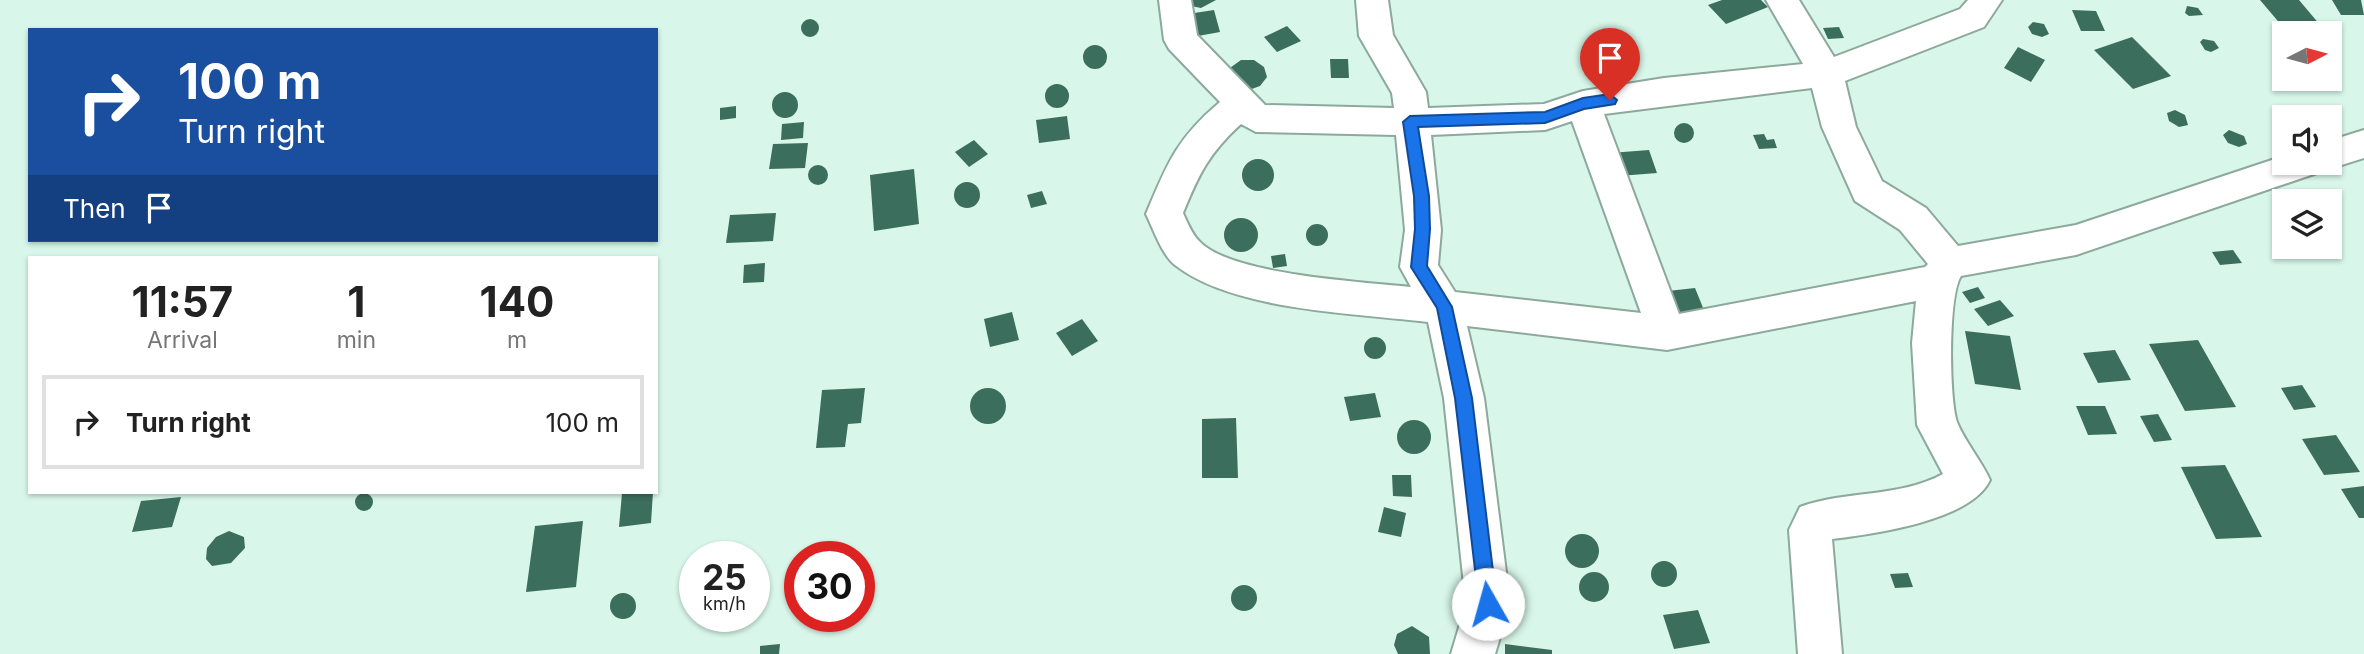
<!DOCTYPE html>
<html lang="en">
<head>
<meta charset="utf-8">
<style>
  :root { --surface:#fff; --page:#f2f2f2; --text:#222; --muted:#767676; --line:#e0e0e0 }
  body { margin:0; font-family:Inter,sans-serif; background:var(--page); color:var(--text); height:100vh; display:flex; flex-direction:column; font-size:26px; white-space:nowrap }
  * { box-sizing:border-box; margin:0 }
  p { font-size:23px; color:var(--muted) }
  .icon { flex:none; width:38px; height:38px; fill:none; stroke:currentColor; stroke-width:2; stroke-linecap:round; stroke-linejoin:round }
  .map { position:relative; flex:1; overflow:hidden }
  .sheet { position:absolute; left:28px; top:256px; width:630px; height:238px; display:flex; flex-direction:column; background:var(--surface); border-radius:0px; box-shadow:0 2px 5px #0004 }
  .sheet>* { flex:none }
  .guide { position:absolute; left:28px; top:28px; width:630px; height:214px; border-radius:0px; box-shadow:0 2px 5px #0004; background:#1a4fa0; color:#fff; overflow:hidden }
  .needle { width:46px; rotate:84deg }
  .tools { position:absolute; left:2272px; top:21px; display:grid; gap:14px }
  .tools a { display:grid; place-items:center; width:70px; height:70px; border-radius:0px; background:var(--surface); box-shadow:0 2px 5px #0004; font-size:35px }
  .speed { position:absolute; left:679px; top:541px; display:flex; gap:14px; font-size:35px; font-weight:700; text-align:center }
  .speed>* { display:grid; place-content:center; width:91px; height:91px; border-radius:50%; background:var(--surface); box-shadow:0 2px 5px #0004; line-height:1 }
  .speed small { font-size:18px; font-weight:400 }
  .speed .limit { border:10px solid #d22; background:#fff; color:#111 }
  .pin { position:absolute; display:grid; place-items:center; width:60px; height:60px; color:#fff; margin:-72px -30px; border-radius:50% 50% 50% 0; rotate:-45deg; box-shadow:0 0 7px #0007 }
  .pin .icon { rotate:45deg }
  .me { position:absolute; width:77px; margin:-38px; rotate:353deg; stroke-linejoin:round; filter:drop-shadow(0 0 5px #0008) }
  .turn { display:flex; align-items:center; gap:24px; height:147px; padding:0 35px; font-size:32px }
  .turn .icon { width:91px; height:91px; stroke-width:2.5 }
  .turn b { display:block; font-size:49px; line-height:60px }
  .then { display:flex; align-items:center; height:66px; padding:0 35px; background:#0003; gap:14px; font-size:26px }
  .eta { display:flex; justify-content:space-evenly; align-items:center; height:119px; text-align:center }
  .eta b { font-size:42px; font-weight:700; line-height:49px }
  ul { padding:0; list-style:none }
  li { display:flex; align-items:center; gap:21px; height:94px; margin:0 14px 10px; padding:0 21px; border:4px solid var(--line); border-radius:0px }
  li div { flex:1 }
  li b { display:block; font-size:26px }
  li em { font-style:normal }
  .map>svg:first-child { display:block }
  .building { fill:#3c6e5d }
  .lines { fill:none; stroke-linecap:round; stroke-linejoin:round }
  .minor-casing { stroke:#8da89d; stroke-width:4 }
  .minor { fill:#fff; fill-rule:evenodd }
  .route { fill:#1a73e8; stroke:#114b97; stroke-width:2 }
</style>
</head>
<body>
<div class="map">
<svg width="2364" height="654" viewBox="0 0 2364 654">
  <rect width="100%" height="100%" fill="#d8f6ea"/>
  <!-- building -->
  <path class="building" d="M1186 0H1216L1201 8 1191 6Z
    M1722 0H1761L1768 7 1726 24 1708 5Z
    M2260 0H2299L2326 32 2288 33Z
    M2332 0H2361L2364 15H2341Z
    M2187 6 2198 8 2203 15 2189 16 2185 13Z
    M1214 10 1220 32 1187 38 1181 15Z
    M2072 10 2096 11 2105 31H2081Z
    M801 28a9 9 0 1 1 18 0a9 9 0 1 1-18 0Z
    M2033 22 2044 24 2049 34 2042 37 2032 34 2028 27Z
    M1287 26 1301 41 1277 52 1264 37Z
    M1839 27 1844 38 1828 39 1823 28Z
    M2132 37 2171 76 2133 89 2094 50Z
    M2203 39 2214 41 2219 48 2211 52 2205 50 2200 42Z
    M1083 57a12 12 0 1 1 24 0a12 12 0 1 1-24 0Z
    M2018 47 2045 60 2031 82 2004 68Z
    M1330 59H1348L1349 78H1331Z
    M1241 60H1254L1264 67 1267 77 1260 86 1249 90 1227 70Z
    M1045 96a12 12 0 1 1 24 0a12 12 0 1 1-24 0Z
    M772 105a13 13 0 1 1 26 0a13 13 0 1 1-26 0Z
    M736 106V118L720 120V108Z
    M2175 110 2185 115 2188 125 2179 127 2169 121 2167 113Z
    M1067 116 1070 139 1039 143 1036 120Z
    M804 122 803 138 781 140 782 124Z
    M1674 133a10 10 0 1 1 20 0a10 10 0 1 1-20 0Z
    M2229 130 2244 136 2247 144 2239 147 2228 143 2223 135Z
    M1764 134 1767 140 1774 139 1777 148 1759 149 1753 135Z
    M974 140 988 154 969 167 955 152Z
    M808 143 805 168 769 169 773 144Z
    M1649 150 1657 173 1619 176 1610 153Z
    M1242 175a16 16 0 1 1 32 0a16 16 0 1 1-32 0Z
    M808 175a10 10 0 1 1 20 0a10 10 0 1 1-20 0Z
    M914 169 919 224 874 231 870 175Z
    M954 195a13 13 0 1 1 26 0a13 13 0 1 1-26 0Z
    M1042 191 1047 204 1031 208 1027 195Z
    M776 213 773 241 726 243 730 215Z
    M1224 235a17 17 0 1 1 34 0a17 17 0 1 1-34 0Z
    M1306 235a11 11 0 1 1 22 0a11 11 0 1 1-22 0Z
    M2233 250 2242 263 2220 265 2212 252Z
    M1285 254 1287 266 1273 268 1271 256Z
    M765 263 764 282 743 283 744 265Z
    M1978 287 1985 298 1970 303 1962 292Z
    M1695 288 1706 315 1678 318 1668 291Z
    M2000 300 2014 316 1988 326 1974 309Z
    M1012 312 1019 340 990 347 984 319Z
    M1082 319 1098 341 1072 356 1056 333Z
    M1965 331 2010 336 2021 390 1975 384Z
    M1364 348a11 11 0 1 1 22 0a11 11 0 1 1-22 0Z
    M2198 340 2236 407 2185 411 2149 344Z
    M2115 350 2131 380 2098 383 2083 353Z
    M2302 385 2316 407 2294 410 2281 388Z
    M970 406a18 18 0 1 1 36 0a18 18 0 1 1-36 0Z
    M865 388 861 423 848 424 845 447 816 448 822 390Z
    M1375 393 1381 417 1350 421 1344 397Z
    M2076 406H2105L2117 434 2088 435Z
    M2158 414 2172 440 2154 442 2140 416Z
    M1236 418 1238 478H1202V419Z
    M1397 437a17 17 0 1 1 34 0a17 17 0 1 1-34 0Z
    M2336 435 2360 472 2324 475 2302 439Z
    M2225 465 2262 537 2216 539 2181 467Z
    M1392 475H1411L1412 497 1393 496Z
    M2364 486V518H2359L2341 489Z
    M653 492 651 523 619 527 622 493Z
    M355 502a9 9 0 1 1 18 0a9 9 0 1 1-18 0Z
    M181 497 172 527 132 532 141 501Z
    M1384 507 1406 513 1401 537 1378 532Z
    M583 521 576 587 526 592 535 526Z
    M229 531 244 537 245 548 231 563 212 566 206 559 207 548 216 537Z
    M1565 551a17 17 0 1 1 34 0a17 17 0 1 1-34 0Z
    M1651 574a13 13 0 1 1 26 0a13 13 0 1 1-26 0Z
    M1579 587a15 15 0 1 1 30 0a15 15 0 1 1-30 0Z
    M1908 573 1913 587 1895 588 1890 574Z
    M1231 598a13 13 0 1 1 26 0a13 13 0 1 1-26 0Z
    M610 606a13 13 0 1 1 26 0a13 13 0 1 1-26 0Z
    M1698 610 1710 643 1674 649 1663 615Z
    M1412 626 1429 637 1430 654H1398L1394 645 1397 634Z
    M780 644 779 654H760V646Z
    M1505 644 1552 650V654H1505Z"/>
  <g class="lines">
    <!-- minor casing -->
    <g class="minor-casing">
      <path id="minor" d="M1159 0H1191L1197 35 1265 105 1394 108 1392 93 1359 36 1356 0H1388L1393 35 1426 92 1428 108 1544 104 1583 91 1664 78 1803 64 1766 0H1799L1834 57 1960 9 1968 0H2002L1984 27 1845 81 1856 127 1882 181 1926 208 1958 246 2076 225 2284 156V163H2329V141L2364 130V158L2329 169 2320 166 2317 173 2076 255 1961 276C1948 296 1949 399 1957 422 1965 442 1981 460 1990 480 1971 521 1873 534 1832 539L1842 654H1798L1789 530 1800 507C1846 490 1899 498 1943 474L1917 425 1912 343 1916 301 1667 350 1467 326 1484 398 1510 604 1495 654H1451L1466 604 1444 398 1428 322C1355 313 1234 311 1175 265 1162 255 1153 228 1146 214 1167 164 1177 138 1220 102L1169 49 1164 40ZM1812 88 1822 127 1855 201 1900 230 1928 264 1925 267 1679 314 1604 114ZM1572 121 1641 313 1455 292 1438 265 1441 230 1431 135 1545 130ZM1241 124 1256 132 1396 135 1405 230 1400 267 1411 287C1364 282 1230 275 1199 241 1192 234 1187 222 1183 213 1199 174 1209 153 1241 124Z"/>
    </g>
    <!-- minor -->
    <use href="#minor" class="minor"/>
  </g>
  <!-- route -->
  <path class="route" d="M1610 94 1617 100 1615 104 1584 109 1545 123 1418 127 1429 196 1430 229 1427 266 1452 307 1472 398 1497 604 1494 611 1488 613 1481 611 1479 604 1455 398 1437 308 1411 267 1415 229 1414 196 1403 122 1410 116 1545 112 1583 98Z"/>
</svg>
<div class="tools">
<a><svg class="needle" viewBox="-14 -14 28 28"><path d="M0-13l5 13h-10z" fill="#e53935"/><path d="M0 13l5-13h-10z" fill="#767676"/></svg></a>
<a><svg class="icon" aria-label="sound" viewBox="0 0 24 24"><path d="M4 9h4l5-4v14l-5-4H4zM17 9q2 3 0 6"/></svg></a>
<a><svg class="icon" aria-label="layers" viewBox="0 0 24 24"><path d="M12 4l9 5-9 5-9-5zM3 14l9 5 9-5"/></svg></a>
</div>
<div class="speed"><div>25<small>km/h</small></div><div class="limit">30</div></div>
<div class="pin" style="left:1610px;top:100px;background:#d93025"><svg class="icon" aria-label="arrive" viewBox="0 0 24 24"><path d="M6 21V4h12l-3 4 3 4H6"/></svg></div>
<svg class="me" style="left:1488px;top:604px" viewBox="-20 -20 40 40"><circle r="19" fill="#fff"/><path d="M0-13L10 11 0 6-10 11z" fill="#1a73e8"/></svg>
<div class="guide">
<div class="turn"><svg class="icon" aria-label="right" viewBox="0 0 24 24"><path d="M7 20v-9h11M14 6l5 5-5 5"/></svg><div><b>100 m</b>Turn right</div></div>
<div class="then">Then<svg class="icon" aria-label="arrive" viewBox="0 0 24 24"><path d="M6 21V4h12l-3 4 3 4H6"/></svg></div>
</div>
<section class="sheet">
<div class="eta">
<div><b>11:57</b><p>Arrival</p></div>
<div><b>1</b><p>min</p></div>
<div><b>140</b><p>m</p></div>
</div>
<ul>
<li><svg class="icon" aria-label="right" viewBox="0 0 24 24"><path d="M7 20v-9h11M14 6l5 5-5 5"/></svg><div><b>Turn right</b></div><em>100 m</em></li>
</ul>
</section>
</div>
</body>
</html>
